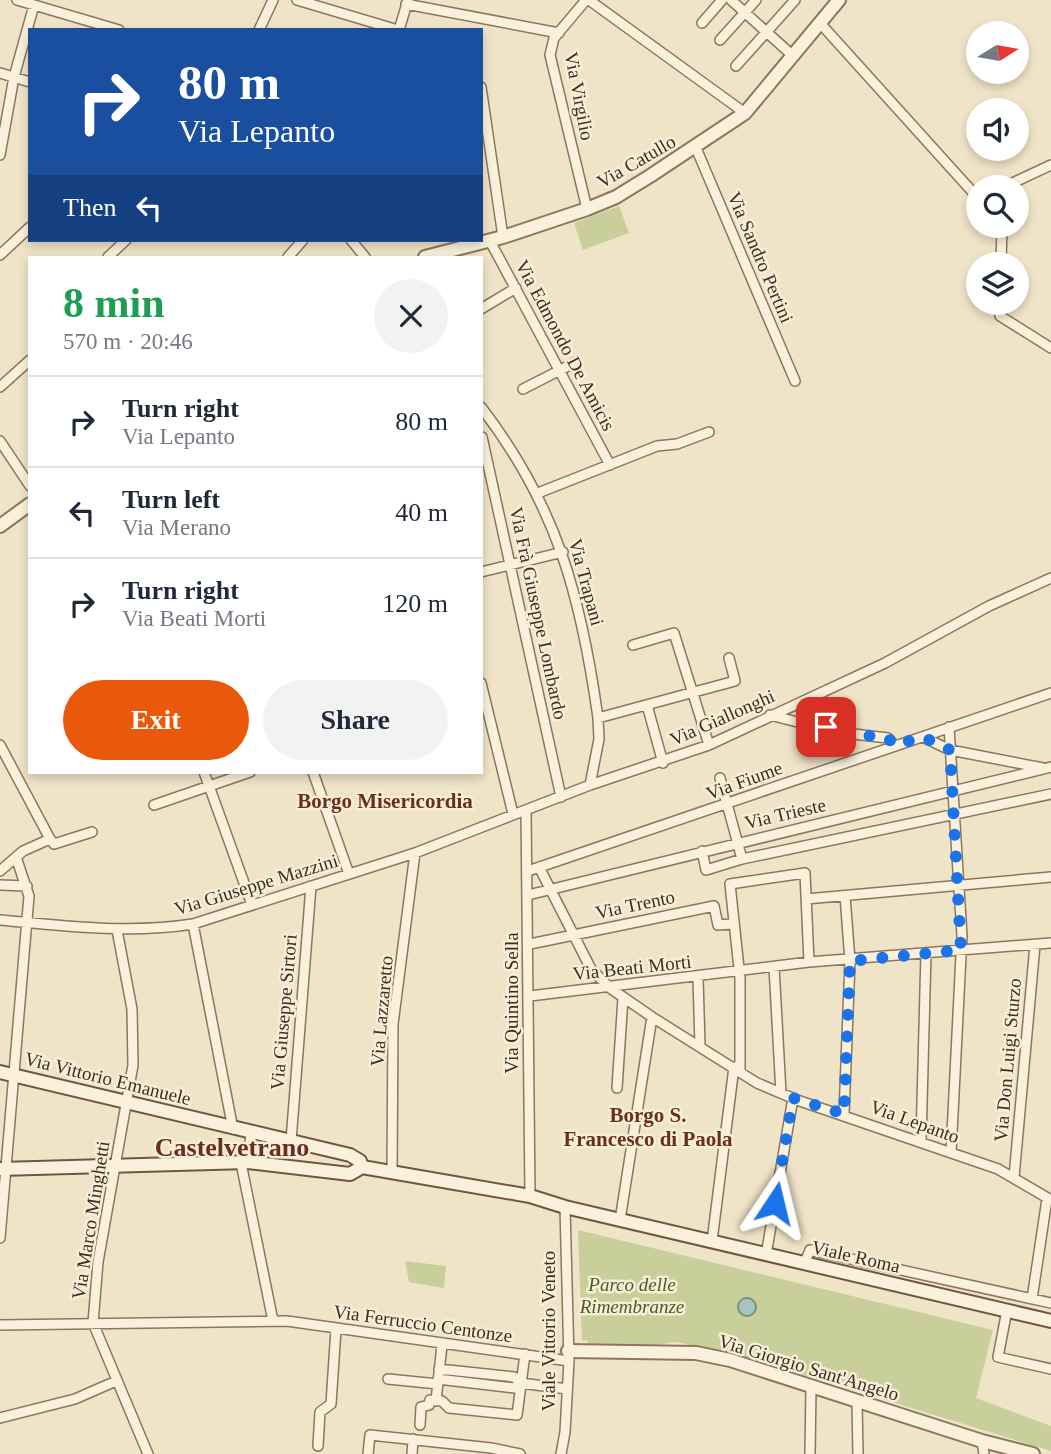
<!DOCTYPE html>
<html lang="en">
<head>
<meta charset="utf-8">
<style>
  :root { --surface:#fff; --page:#f2f2f3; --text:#1f2937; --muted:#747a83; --line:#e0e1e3; --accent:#ea580c }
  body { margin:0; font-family:Georgia,serif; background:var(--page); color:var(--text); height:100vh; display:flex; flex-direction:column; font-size:26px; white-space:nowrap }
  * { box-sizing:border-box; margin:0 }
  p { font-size:23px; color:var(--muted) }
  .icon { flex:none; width:38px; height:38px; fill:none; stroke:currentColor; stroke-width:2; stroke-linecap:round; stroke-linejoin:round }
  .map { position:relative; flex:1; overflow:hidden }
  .side { position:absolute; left:28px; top:256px; width:455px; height:518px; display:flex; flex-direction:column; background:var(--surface); border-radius:0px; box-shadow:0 4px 10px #0003 }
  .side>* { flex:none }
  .hud { position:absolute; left:28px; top:28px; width:455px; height:214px; border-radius:0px; box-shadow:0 4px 10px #0003; background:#1a4fa0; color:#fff; overflow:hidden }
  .needle { width:46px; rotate:79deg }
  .buttons { position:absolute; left:966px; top:21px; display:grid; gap:14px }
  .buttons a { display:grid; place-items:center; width:63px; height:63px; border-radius:50%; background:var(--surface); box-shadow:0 4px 10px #0003; font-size:35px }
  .pin { position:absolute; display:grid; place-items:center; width:60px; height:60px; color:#fff; margin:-30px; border-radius:14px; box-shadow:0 4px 10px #0006 }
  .me { position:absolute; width:77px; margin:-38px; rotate:10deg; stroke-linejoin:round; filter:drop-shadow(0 0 5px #0008) }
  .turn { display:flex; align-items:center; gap:24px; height:147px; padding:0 35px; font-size:32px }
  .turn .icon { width:91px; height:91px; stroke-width:2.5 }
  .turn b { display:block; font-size:49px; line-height:60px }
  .then { display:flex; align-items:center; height:66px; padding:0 35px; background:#0003; gap:14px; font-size:26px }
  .round { display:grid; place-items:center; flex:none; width:74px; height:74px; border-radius:37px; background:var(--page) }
  .head { display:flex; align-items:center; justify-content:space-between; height:119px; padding:0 35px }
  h1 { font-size:42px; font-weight:700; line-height:52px; color:#1e9e55 }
  .primary-button { display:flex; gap:14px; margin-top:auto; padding:14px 35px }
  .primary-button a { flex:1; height:80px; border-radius:42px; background:var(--accent); color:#fff; font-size:28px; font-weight:700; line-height:80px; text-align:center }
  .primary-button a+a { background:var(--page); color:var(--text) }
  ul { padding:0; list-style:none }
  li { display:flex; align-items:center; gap:21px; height:91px; padding:0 35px; border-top:2px solid var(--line) }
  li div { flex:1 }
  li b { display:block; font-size:26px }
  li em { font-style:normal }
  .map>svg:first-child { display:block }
  .green { fill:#c9cf9b }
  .water { fill:#a9c4bc; stroke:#6f938a; stroke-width:2 }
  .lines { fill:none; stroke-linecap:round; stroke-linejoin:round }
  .minor-casing { stroke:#8d765c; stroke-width:12 }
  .tertiary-casing { stroke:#8d765c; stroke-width:16 }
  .secondary-casing { stroke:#6f573f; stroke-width:16 }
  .minor { stroke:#faf1dc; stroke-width:9 }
  .tertiary { stroke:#faf1dc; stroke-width:12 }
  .secondary { stroke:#faf1dc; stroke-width:12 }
  .route { stroke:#1a73e8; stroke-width:12; stroke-dasharray:0 21.6 }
  .labels { text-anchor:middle; stroke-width:5; stroke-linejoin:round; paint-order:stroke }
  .street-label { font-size:19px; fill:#3d2e20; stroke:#f7eed8 }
  .park-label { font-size:19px; font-style:italic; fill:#4d5a26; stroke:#f7eed8 }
  .neighbourhood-label { font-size:21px; font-weight:bold; fill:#6b2e1e; stroke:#f7eed8 }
  .district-label { font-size:26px; font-weight:bold; fill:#6b2e1e; stroke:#f7eed8 }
</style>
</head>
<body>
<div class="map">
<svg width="1051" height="1454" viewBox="0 0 1051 1454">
  <rect width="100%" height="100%" fill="#f0e4c8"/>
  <!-- green -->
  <path class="green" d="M619 206 629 233 583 250 574 223Z
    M578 1230 993 1330 976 1398 1051 1426V1451L765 1363 766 1360 760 1359 759 1361 677 1342 648 1346 588 1345 587 1340 582 1341Z
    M405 1261 446 1266 444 1288 409 1282Z"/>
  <!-- water -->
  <path class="water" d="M738 1307a9 9 0 1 1 18 0a9 9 0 1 1-18 0Z"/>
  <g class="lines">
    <!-- minor casing -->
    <g class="minor-casing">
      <path id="minor" d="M17 0 119 30
        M297 0 398 30
        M586 0 554 38 550 55 587 209
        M589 0 745 113
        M731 0 792 55
        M406 4 559 33
        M702 23 722 0
        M820 23 978 198
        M259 30 273 0
        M399 30 408 0
        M720 40 756 0
        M736 66 795 0
        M0 73 30 82
        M481 87 503 237
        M696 148 795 381
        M0 155 14 77 34 5
        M1004 187 1051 165
        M351 240 365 257
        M490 241 610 465
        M0 255 30 227
        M108 257 126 240
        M288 257 303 240
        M1001 264 1002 226
        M1000 303V316L1051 348
        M481 309 516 288
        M0 387 30 360
        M523 389 576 362
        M481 407C557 506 581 596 598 718L599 739 590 785
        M482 437 561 797
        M0 441 30 486
        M538 493 657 446 677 444 709 432
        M481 572 563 552
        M633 645 674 633 709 745
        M481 683 513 814
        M647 705 663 763
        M770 715 836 732 888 738 894 745
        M598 718 735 681 729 658
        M949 727 962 936 951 1153
        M923 737 950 750 1043 768
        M0 745 50 839
        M204 772 252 905
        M313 772 349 874
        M720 778 742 859
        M154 805 250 772
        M526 810 530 1196
        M702 851 706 870 742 859 1051 794
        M539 867 591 969 610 988 652 1017 757 1083 797 1100 998 1169 1051 1200
        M0 871 23 851 50 839 54 844 92 832
        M528 871 1051 693
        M0 885 27 886
        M528 895 1051 767
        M806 899 1051 877
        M0 920C64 926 129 934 193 924L415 853 590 785 709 745 885 663 989 606 1051 578
        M193 924 233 1129
        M117 930 132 1009 133 1065 98 1262 93 1323 148 1454
        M530 944 714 906 718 925 732 924
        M774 967 781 1093
        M698 978 700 1046
        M530 996 809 962 1051 943
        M740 1071V978L730 884 805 873 809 962
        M617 1088 623 998
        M844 1114 850 961 845 896
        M291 1141 311 886
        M921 1141 926 953
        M248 1162 251 1133
        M241 1163 273 1321
        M392 1173 393 1024 415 853
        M1014 1177 1035 945
        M620 1220 652 1017
        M0 1238 29 896 16 857
        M712 1241 734 1067
        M766 1255 793 1098
        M804 1264 810 1250 1051 1303
        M1032 1299 1047 1199
        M1007 1310 998 1357 1051 1369
        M0 1325 287 1321 569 1361
        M439 1369 514 1377 521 1383
        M388 1379 438 1384
        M438 1379 515 1388 521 1383 567 1389
        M436 1401 442 1345
        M857 1401 858 1454
        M0 1418 75 1399 116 1381
        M420 1425 421 1407 429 1405 430 1400 442 1401 449 1408 517 1415 525 1354
        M982 1441 984 1454
        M318 1446 320 1412 331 1404 336 1329
        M368 1454 370 1435 491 1448 520 1454
        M412 1454 413 1439
        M561 1454 565 1432 569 1361 565 1207
        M810 1454 811 1387"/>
    </g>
    <!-- tertiary casing -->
    <g class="tertiary-casing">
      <path id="tertiary" d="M425 257 503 237 587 209 616 197 650 176 745 113 839 0
        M0 526 30 504
        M568 1351 696 1353 730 1360 982 1441 1033 1454"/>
    </g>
    <!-- secondary casing -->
    <g class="secondary-casing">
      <path id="secondary" d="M0 1072 350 1155 360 1161 362 1167
        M0 1169 248 1162 350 1174 362 1167 530 1196 565 1207 1051 1321"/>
    </g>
    <!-- minor -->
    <use href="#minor" class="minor"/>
    <!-- tertiary -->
    <use href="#tertiary" class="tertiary"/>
    <!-- secondary -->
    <use href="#secondary" class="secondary"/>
  </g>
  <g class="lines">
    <!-- route -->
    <path class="route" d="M775 1203 793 1098 844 1114 850 961 961 950 950 750 923 737 894 745 888 738 836 732 826 727"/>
  </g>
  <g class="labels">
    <!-- street labels -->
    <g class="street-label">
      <text transform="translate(580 96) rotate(79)" y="7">Via Virgilio</text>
      <text transform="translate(636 161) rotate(-30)" y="7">Via Catullo</text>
      <text transform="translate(761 257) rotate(67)" y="7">Via Sandro Pertini</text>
      <text transform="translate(566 345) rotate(62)" y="7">Via Edmondo De Amicis</text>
      <text transform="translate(587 582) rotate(75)" y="7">Via Trapani</text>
      <text transform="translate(539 613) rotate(78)" y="7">Via Frà Giuseppe Lombardo</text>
      <text transform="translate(722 717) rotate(-24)" y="7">Via Giallonghi</text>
      <text transform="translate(744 780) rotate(-20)" y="7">Via Fiume</text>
      <text transform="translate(785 813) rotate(-13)" y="7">Via Trieste</text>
      <text transform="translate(256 884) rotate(-17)" y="7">Via Giuseppe Mazzini</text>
      <text transform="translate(635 904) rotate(-12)" y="7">Via Trento</text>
      <text transform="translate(632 967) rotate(-6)" y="7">Via Beati Morti</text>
      <text transform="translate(511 1003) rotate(-90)" y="7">Via Quintino Sella</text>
      <text transform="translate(381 1011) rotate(-85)" y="7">Via Lazzaretto</text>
      <text transform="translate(283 1012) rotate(-85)" y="7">Via Giuseppe Sirtori</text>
      <text transform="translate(1007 1060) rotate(-85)" y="7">Via Don Luigi Sturzo</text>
      <text transform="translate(108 1078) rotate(14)" y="7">Via Vittorio Emanuele</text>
      <text transform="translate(915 1121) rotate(20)" y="7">Via Lepanto</text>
      <text transform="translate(90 1220) rotate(-81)" y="7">Via Marco Minghetti</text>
      <text transform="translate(856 1256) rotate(13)" y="7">Viale Roma</text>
      <text transform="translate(423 1323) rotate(8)" y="7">Via Ferruccio Centonze</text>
      <text transform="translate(548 1331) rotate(-90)" y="7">Viale Vittorio Veneto</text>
      <text transform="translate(809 1367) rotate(17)" y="7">Via Giorgio Sant'Angelo</text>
    </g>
    <!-- park labels -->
    <g class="park-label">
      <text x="632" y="1291">Parco delle<tspan x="632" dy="22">Rimembranze</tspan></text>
    </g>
    <!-- neighbourhood labels -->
    <g class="neighbourhood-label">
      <text x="385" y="808">Borgo Misericordia</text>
      <text x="648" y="1122">Borgo S.<tspan x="648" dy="24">Francesco di Paola</tspan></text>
    </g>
    <!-- district labels -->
    <g class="district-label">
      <text x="232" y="1156">Castelvetrano</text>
    </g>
  </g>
</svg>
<div class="buttons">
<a><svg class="needle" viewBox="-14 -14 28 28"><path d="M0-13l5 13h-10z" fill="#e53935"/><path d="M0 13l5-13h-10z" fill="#747a83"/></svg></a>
<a><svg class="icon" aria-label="sound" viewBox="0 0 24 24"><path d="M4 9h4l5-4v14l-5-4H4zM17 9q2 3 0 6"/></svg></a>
<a><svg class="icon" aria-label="search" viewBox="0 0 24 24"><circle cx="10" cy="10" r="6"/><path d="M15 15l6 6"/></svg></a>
<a><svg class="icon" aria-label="layers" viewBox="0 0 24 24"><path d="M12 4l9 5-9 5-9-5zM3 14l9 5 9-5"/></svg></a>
</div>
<div class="pin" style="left:826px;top:727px;background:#d93025"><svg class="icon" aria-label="arrive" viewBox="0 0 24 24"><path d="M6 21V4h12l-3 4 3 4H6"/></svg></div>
<svg class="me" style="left:775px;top:1203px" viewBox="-20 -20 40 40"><path d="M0-17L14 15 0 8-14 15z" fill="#1a73e8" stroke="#fff" stroke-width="4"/></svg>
<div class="hud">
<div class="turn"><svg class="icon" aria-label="right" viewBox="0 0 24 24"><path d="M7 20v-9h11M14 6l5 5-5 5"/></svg><div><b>80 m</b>Via Lepanto</div></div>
<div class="then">Then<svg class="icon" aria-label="left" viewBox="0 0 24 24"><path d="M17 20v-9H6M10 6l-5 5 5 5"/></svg></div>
</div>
<section class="side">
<div class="head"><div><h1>8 min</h1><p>570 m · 20:46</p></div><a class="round"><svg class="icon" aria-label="close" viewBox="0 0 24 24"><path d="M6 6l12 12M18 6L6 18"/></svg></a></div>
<ul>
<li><svg class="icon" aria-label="right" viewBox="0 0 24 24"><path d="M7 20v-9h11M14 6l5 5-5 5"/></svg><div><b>Turn right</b><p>Via Lepanto</p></div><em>80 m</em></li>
<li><svg class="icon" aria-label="left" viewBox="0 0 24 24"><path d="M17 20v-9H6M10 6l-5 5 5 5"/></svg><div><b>Turn left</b><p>Via Merano</p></div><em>40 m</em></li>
<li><svg class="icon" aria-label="right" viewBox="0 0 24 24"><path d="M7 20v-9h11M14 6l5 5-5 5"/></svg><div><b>Turn right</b><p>Via Beati Morti</p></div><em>120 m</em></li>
</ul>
<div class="primary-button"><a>Exit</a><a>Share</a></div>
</section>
</div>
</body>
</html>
